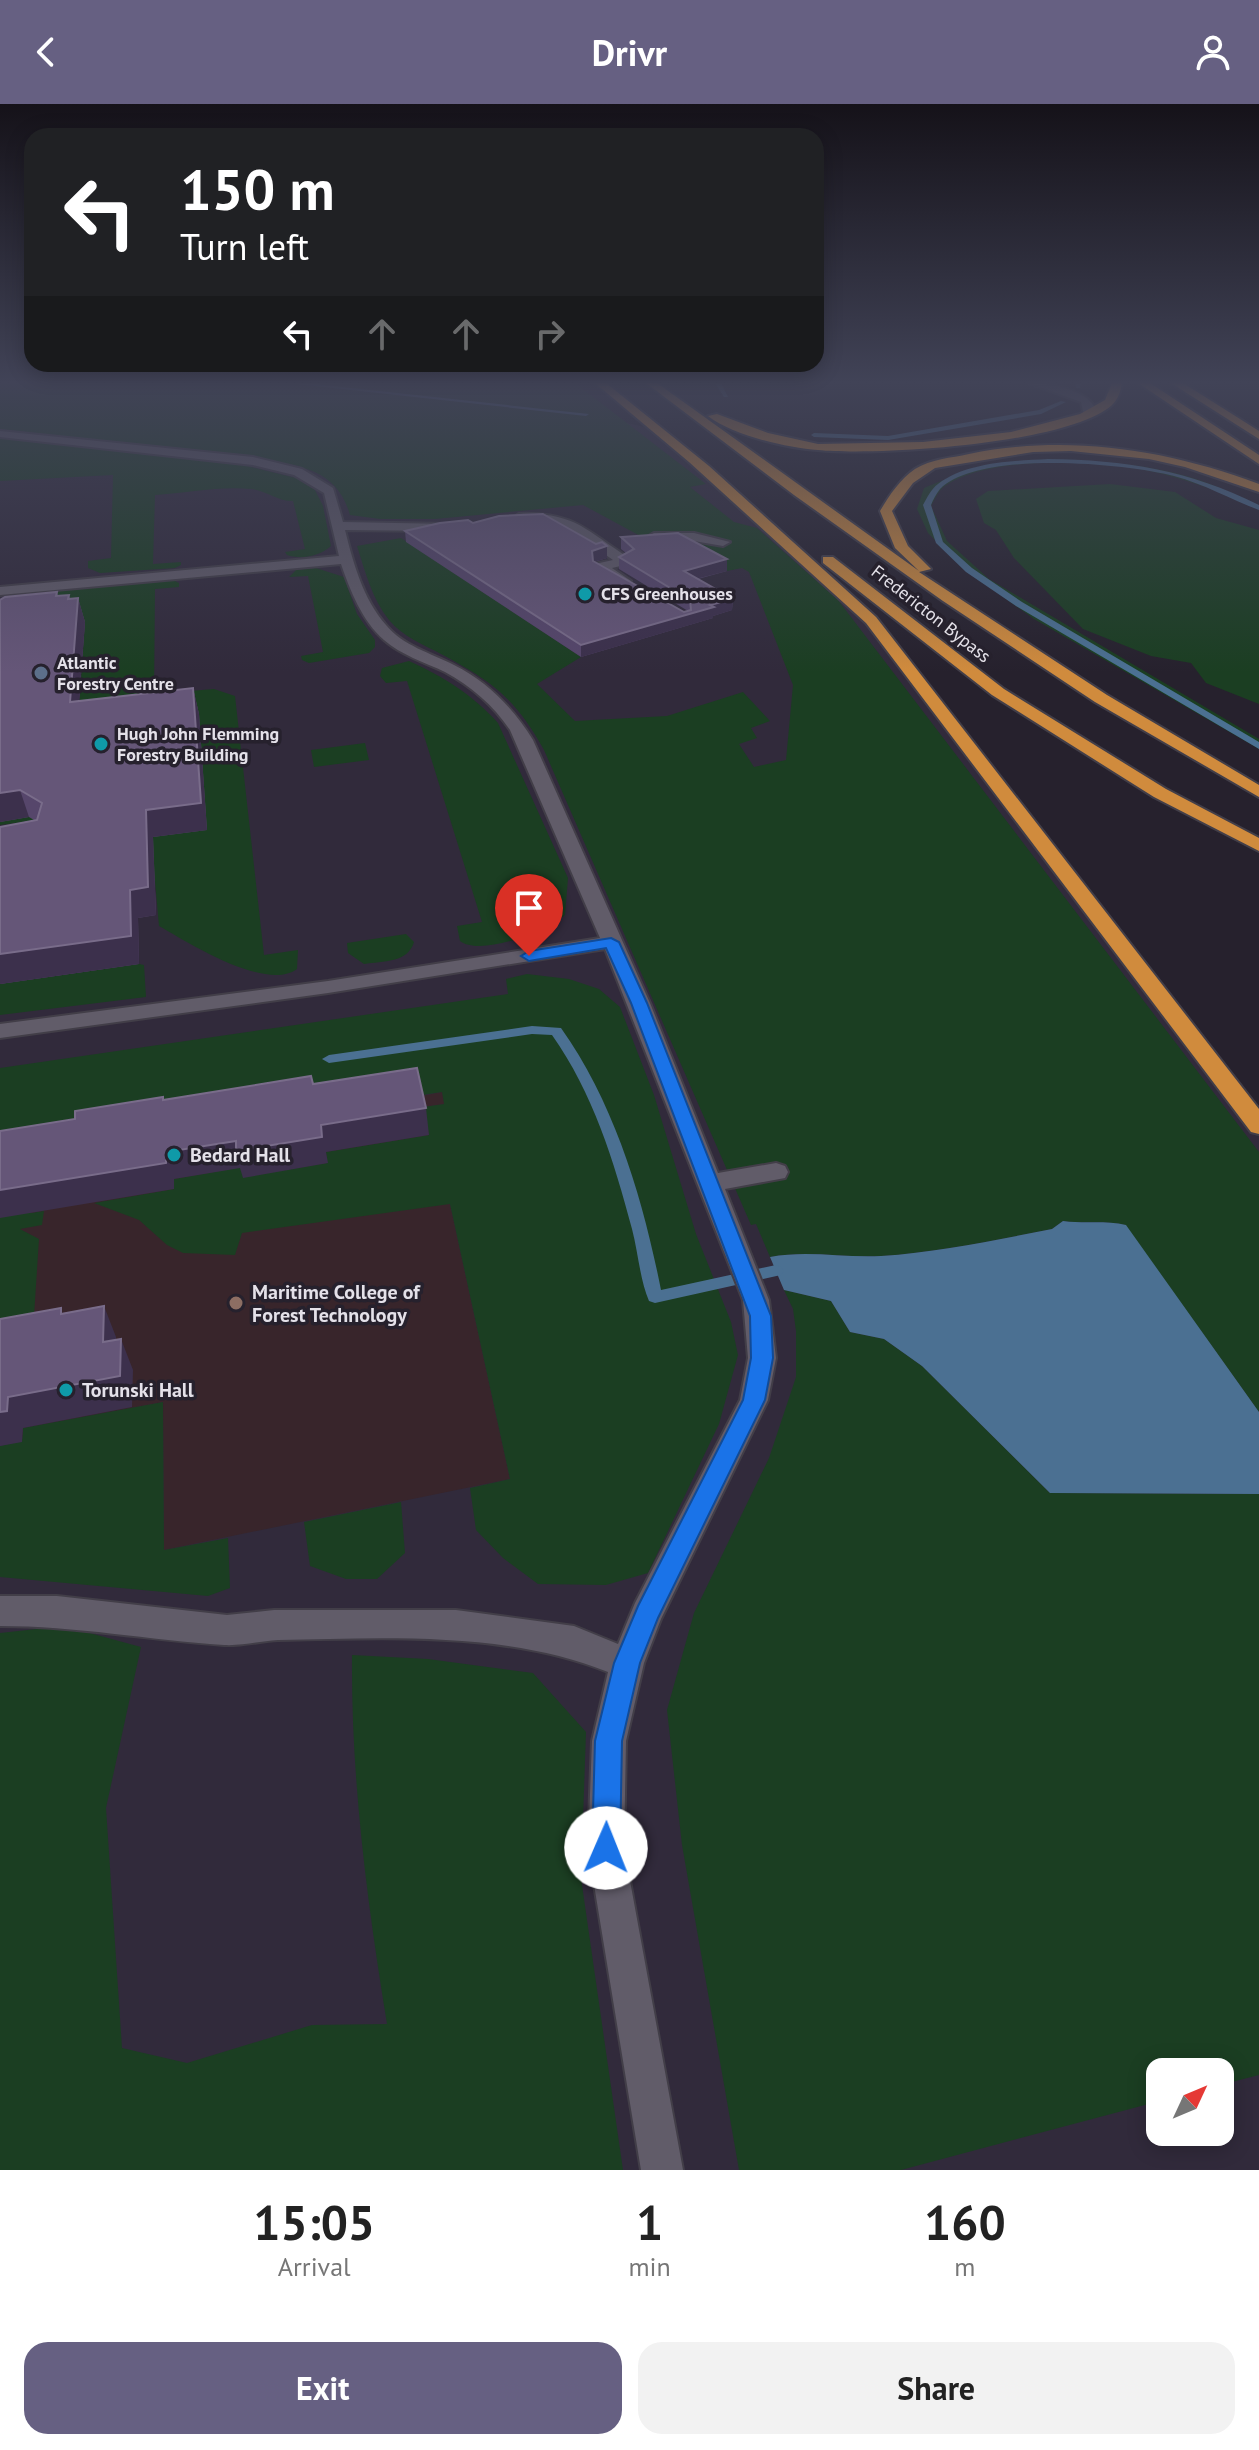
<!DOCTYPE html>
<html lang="en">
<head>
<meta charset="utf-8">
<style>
  :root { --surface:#fff; --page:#f2f2f2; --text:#222; --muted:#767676; --accent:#666082 }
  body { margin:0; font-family:"PT Sans",sans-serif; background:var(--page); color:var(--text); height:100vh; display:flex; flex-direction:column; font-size:30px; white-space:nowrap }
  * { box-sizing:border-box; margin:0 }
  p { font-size:26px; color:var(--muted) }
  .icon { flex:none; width:44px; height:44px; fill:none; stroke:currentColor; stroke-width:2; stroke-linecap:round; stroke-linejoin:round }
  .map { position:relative; height:2066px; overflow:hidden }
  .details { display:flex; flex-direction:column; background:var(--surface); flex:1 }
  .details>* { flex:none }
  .guide { position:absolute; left:24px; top:24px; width:800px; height:244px; border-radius:24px; box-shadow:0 4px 20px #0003; background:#202124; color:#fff; overflow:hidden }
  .needle { width:52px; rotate:46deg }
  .buttons { position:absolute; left:1146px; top:1954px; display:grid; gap:16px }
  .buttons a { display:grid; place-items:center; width:88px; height:88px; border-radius:16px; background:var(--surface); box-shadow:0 4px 20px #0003; font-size:40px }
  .pin { position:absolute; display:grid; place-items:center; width:68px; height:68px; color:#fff; margin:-82px -34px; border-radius:50% 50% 50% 0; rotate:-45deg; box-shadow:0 0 8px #0007 }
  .pin .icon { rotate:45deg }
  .me { position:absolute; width:88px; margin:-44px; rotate:1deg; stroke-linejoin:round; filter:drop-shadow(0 0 6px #0008) }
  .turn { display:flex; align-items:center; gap:28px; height:168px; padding:0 24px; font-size:36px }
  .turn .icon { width:104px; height:104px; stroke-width:2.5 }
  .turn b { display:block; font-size:56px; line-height:68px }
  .lanes { display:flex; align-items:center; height:76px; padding:0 24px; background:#0003; justify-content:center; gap:40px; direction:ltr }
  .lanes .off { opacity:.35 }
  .eta { display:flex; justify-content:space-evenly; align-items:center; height:136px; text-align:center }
  .eta b { font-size:48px; font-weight:700; line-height:56px }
  .button { display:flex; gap:16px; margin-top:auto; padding:16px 24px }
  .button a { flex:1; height:92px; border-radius:24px; background:var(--accent); color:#fff; font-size:32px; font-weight:700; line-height:92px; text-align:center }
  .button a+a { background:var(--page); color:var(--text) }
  header { display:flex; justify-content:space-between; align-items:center; height:104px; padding:0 24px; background:var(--accent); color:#fff; font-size:36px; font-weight:700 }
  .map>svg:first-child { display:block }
  .built { fill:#312a3b; fill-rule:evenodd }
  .education { fill:#38252b }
  .green { fill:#1b3e22 }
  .water { fill:#4b7092 }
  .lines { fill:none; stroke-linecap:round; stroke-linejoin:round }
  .stream { fill:#4b7092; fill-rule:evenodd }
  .minor-casing { stroke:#423e48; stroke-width:4 }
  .highway-casing { stroke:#423e48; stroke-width:4 }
  .minor { fill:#615c69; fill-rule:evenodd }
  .highway { fill:#d08b3d; fill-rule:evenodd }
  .wall { fill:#56466b }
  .shaded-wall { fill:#3c304c }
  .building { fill:#655678; stroke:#796c8a; stroke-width:2 }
  .route { fill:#1a73e8; stroke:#114b97; stroke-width:2 }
  .culture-dot { fill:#0f9aa8; stroke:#26212d; stroke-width:3 }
  .service-dot { fill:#5c6f8a; stroke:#26212d; stroke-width:3 }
  .education-dot { fill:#8d6e63; stroke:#26212d; stroke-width:3 }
  .labels { text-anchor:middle; stroke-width:7; stroke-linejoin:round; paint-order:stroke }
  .far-poi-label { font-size:18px; font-weight:bold; fill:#e4e1e9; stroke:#26212d; text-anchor:start }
  .far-street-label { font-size:18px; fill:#e4e1e9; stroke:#26212d }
  .poi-label { font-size:20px; font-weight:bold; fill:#e4e1e9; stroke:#26212d; text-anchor:start }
</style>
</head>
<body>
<header><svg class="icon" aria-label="back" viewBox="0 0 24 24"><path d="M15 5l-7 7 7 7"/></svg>Drivr<svg class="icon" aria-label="person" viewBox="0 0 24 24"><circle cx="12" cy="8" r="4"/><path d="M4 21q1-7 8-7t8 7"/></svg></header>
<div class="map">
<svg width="1259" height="2066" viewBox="0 0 1259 2066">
  <rect width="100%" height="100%" fill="#26212d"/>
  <!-- built -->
  <path class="built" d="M0 279 568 306 654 325 871 516 1259 1022V2066H0ZM1160 1968H1220V2028H1160Z"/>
  <!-- education -->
  <path class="education" d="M0 964 422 992 442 988 445 1000 424 1003 450 1100 510 1375 164 1446 163 1298 24 1324 22 1338Z"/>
  <!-- green -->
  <path class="green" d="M0 279H575L706 380 690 383 734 418 757 424 838 496 1259 1048V1308L1125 1121C1106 1116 1084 1120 1063 1117L1052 1125C995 1136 939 1148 881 1152 844 1154 807 1146 770 1153L756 1120 751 1121 544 646C515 594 493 578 441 550 424 541 402 532 389 516 372 495 365 467 357 442L401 434 581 553 537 580 575 617 667 612 743 588 770 617 751 624 757 634 739 640 754 663 786 656 793 581 749 468 742 464 727 467 644 434 583 401 435 415H380L350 411C337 365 302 363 260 354L0 325Z
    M0 333 239 360 296 374 315 386 323 402 331 442C320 452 301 456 287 451L285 448 305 445 293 397C276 397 268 387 251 385 220 382 186 389 155 391L153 460 181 458V461L175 464 100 469 88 464V457L111 454 113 371 0 377Z
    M1057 357C1122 357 1188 364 1246 397 1209 384 1172 370 1133 364 1084 356 986 353 945 382 938 387 935 395 931 402L947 437 989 475 1259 635V645L1034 515 963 464 928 429 917 405 924 384C971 364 1006 359 1057 357Z
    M1110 380 1175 388 1216 414 1259 426V600L1206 579 1191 559 1151 552 1083 525 1014 454 996 426 984 419 976 395 988 387Z
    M316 464 344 473 357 510 375 536V543L369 549 309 559 302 556 301 552 323 548 308 472 289 473 296 466Z
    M173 476 179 479V483L155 485 154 590 214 585 235 592 264 851 298 846 297 865C266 888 189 839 159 822L154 766 0 743 38 716 0 721V708L78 619 85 519 49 492 58 487Z
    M409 557C444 573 473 591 498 619L568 774 565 811C547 827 481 853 460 837L457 822 482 818 407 577 386 579 380 572 382 564Z
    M365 639 369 656 314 663 311 646Z
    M406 830 414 838C408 859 383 857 364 860L348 849 347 839Z
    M139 860 144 861 146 893 0 911V880Z
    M527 870 569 875 599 885 620 903 654 991 696 1130 731 1218 738 1251 719 1320 648 1469 606 1481 538 1480 503 1454 476 1426 470 1384 510 1375 450 1100 242 1129 235 1151 183 1149 167 1141 139 1116 94 1099 174 1085V1075L243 1063 244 1073 327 1059 326 1048 429 1031 423 1003 444 1000 442 988 0 1055V964L508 890 506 875Z
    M31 1102V1109L44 1107 42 1121 20 1125 39 1135 32 1243 0 1249V1107Z
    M784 1186 831 1197 850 1228 884 1235 922 1262 1050 1389 1259 1390V1971L1220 1981V1968H1160V1997L901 2066H739L682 1741 667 1606 694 1509 769 1354 796 1273V1227L793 1205Z
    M163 1298 164 1446 228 1434 230 1484 208 1492 0 1473V1342L22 1337 23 1324Z
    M401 1398 405 1449 377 1475H346L310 1462 304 1418Z
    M64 1522 141 1543 106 1704 122 1944 187 1959 312 1921 387 1920C367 1797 351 1676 352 1551L428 1555 533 1569 586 1628 581 1774 623 2066H0V1529Z"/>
  <!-- water -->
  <path class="water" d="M1063 1117C1085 1120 1106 1116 1126 1121L1259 1308V1390L1050 1389 922 1262 884 1235 850 1228 831 1197 784 1186 770 1153C807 1146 844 1154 881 1152 939 1148 995 1136 1052 1125Z"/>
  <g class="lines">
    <!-- stream -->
    <path class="stream" d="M287 279H306L589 310 586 312Z
      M715 279H721L728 293H724Z
      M1075 279H1081L1080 284H1076Z
      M1061 297 1066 298 1041 310 888 336 814 333 811 331 814 329 888 332 1039 306Z
      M1048 355C1125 356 1189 366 1259 401V406C1230 395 1204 380 1174 372 1124 359 979 346 940 385 936 390 933 396 931 401L943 438 972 464 1022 498 1259 638V645L1016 502 966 468 936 439 923 401C927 394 931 385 938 380 967 358 1013 357 1048 355Z
      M532 922 561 924C615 1000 643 1095 661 1186L776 1161 781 1163 784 1167 781 1171 655 1199 649 1197C640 1176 638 1148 632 1125 614 1057 593 989 552 931L532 930 329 959 322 955 329 951Z"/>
    <!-- minor casing -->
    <g class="minor-casing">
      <path id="minor" d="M1029 279C1049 279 1083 285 1094 302L1093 310 1084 312 1081 298Z
        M0 327 253 353 302 365 333 384 343 418 448 420 449 423 443 427 345 426C353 458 363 495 386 521 403 542 431 549 454 561 488 578 513 604 533 636L650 899 718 1069 776 1059 785 1062 788 1068 785 1074 725 1085 769 1196 776 1254 768 1296 661 1515 644 1559 626 1637 624 1744 683 2066H641L588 1744 592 1637 608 1568C506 1527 386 1534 278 1536 260 1537 242 1542 224 1541 149 1536 76 1522 0 1522V1492H57L227 1511 274 1506H456L574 1522 618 1540 635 1499 740 1296 748 1254 743 1196 605 845 328 889 0 934V920L328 877 600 834 510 626C493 601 471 582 445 568 424 558 401 551 384 536 362 517 350 486 341 460L0 491V483L339 452 324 389 294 371 253 361 0 333Z
        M519 410C575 408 585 426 629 454V460L612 464 631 477 619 480 595 466V460L613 456 563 421 514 417 513 414Z
        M654 429H694L730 438 723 442 694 437 649 436 647 433Z"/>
    </g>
    <!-- highway casing -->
    <g class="highway-casing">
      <path id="highway" d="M595 279H606L709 362 876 513 1259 1005V1030L1251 1028 866 519 689 358Z
        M646 279H657L919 467 895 444 880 407C889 392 900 375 915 365 931 355 951 354 969 350 1067 330 1165 345 1259 380V388L1185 363 1149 355 1071 347 1033 348 935 364 913 379 892 407 908 442 931 465 919 468 1107 591 1259 681V693L1095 598 943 497 794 391Z
        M1112 279H1122C1121 287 1118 295 1112 301 1069 340 877 352 818 346 787 344 732 331 708 312L717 310 768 329 818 340 923 338 1011 328 1080 310 1105 296Z
        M1138 279H1150L1259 351V360Z
        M1171 279H1183L1259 327V335Z
        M823 453H833L1004 585 1166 685 1259 734V747L1154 693 992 591 823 459Z"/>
    </g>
    <!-- minor -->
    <use href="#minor" class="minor"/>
    <!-- highway -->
    <use href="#highway" class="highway"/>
  </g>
  <!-- wall -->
  <path class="wall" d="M473 419 607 454 594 458 684 508 688 507 619 465V453L626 449 621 445V433L727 467 698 475 733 495 732 506 713 512V514L581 553 406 438 405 427Z
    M57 488 58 492 69 491 70 495 78 494 85 518 79 597 193 584 199 610 207 726 153 733 156 811 138 814 139 860 0 880V723L34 716 29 713 0 718V496Z"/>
  <!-- shaded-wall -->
  <path class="shaded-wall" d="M607 442V454L593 458 592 447Z
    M727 455V467L684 478V467Z
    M78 494 85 518 77 623 70 598Z
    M733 495 732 506 713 512V514L581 553V541Z
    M193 584 199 610 207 726 153 733 156 811 138 814 139 860 0 880V850L130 786 146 706Z
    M20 686 29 713 0 718V689Z
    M426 1004 429 1031 326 1048 328 1059 243 1074 240 1064 174 1075V1085L0 1114V1086L166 1048Z
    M104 1202 116 1233 115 1269 103 1238Z
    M121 1235 133 1266 132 1303 23 1324 22 1338 0 1342V1308L8 1293Z"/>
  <!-- building -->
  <path class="building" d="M543 410 596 440 602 438 607 442 592 447 593 457 684 508 691 506 690 496 619 453 634 445 621 433 678 429 727 455 684 467 733 495 710 501 714 503 581 541 405 427 440 419 468 416 473 419 499 412Z
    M57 488 56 492 69 491 68 495 78 494 70 598 193 584 201 699 146 706 148 783 130 786 131 832 0 850V723L37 716 42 699 20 686 0 689V496L5 493Z
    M417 964 426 1004 321 1021 322 1033 236 1047V1037L166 1048V1059L0 1086V1027L75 1015V1007L163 993V996L311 972 313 980Z
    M104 1202 103 1238 121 1235 120 1272 8 1293 7 1307 0 1308V1215L61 1204V1210Z"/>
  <!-- sky -->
  <linearGradient id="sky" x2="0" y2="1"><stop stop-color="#151219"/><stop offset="0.49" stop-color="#414357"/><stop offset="1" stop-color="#414357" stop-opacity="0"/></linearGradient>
  <rect width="1259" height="568" fill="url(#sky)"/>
  <!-- route -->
  <path class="route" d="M611 834 619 838 647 899 771 1212 773 1254 765 1296 658 1514 640 1559 622 1637 620 1744 616 1754 606 1758 596 1754 592 1744 595 1637 614 1559 638 1502 743 1296 751 1254 750 1212 631 899 606 844 529 857 521 852 529 847Z"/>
  <!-- markers -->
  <g class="culture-dot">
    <circle cx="585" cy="490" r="8"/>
    <circle cx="101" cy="640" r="8"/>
    <circle cx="174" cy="1051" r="8"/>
    <circle cx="66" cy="1286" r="8"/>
  </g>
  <circle class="service-dot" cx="41" cy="569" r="8"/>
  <circle class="education-dot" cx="236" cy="1199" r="8"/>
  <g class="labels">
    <!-- far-poi labels -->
    <g class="far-poi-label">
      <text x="601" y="496">CFS Greenhouses</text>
      <text x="57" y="565">Atlantic<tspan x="57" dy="21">Forestry Centre</tspan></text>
      <text x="117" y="636">Hugh John Flemming<tspan x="117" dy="21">Forestry Building</tspan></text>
    </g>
    <!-- far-street labels -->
    <g class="far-street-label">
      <text transform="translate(931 510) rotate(38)" y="6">Fredericton Bypass</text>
    </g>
    <!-- poi labels -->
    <g class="poi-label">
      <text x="190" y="1058">Bedard Hall</text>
      <text x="252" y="1195">Maritime College of<tspan x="252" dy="23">Forest Technology</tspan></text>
      <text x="82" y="1293">Torunski Hall</text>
    </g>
  </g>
</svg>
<div class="buttons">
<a><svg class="needle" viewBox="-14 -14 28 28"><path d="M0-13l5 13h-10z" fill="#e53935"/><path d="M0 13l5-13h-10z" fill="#767676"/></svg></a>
</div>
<div class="pin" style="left:529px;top:852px;background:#d93025"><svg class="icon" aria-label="arrive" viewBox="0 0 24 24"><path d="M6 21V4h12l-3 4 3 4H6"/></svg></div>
<svg class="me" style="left:606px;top:1744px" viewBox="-20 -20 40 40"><circle r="19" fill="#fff"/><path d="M0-13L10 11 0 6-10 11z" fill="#1a73e8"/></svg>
<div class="guide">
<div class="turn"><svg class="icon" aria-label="left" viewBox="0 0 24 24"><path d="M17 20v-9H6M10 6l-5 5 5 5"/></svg><div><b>150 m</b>Turn left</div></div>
<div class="lanes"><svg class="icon" aria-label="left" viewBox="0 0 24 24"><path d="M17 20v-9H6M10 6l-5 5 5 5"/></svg><svg class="icon off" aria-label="ahead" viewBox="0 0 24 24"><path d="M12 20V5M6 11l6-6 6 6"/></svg><svg class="icon off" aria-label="ahead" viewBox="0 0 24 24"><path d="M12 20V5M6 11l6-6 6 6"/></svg><svg class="icon off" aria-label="right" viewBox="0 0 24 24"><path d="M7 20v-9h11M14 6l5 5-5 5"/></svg></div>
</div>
</div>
<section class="details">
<div class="eta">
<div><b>15:05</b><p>Arrival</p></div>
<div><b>1</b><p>min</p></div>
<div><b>160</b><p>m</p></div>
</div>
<div class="button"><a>Exit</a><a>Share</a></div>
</section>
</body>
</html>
